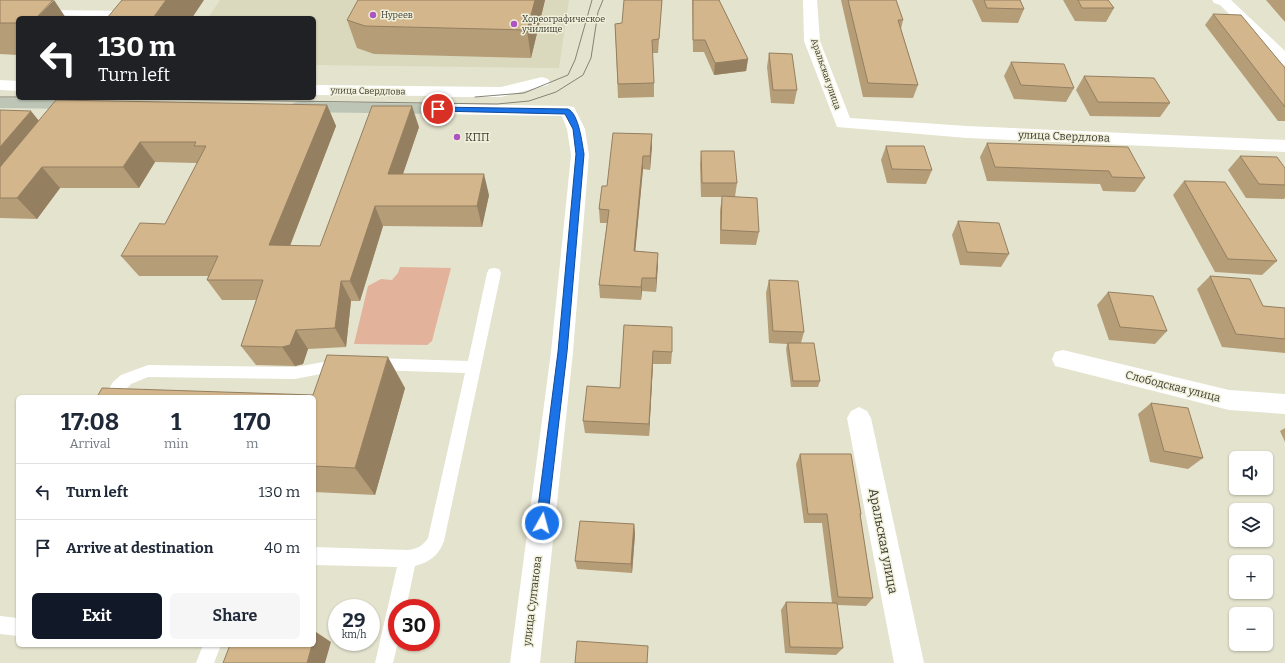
<!DOCTYPE html>
<html lang="en">
<head>
<meta charset="utf-8">
<style>
  :root { --surface:#fff; --page:#f6f6f7; --text:#1f2937; --muted:#747a83; --line:#e0e1e3; --accent:#111827 }
  body { margin:0; font-family:Bitter,serif; background:var(--page); color:var(--text); height:100vh; display:flex; flex-direction:column; font-size:15px; white-space:nowrap }
  * { box-sizing:border-box; margin:0 }
  p { font-size:13px; color:var(--muted) }
  .icon { flex:none; width:22px; height:22px; fill:none; stroke:currentColor; stroke-width:2; stroke-linecap:round; stroke-linejoin:round }
  .map { position:relative; flex:1; overflow:hidden }
  .side { position:absolute; left:16px; top:395px; width:300px; height:252px; display:flex; flex-direction:column; background:var(--surface); border-radius:6px; box-shadow:0 1px 3px #0004 }
  .side>* { flex:none }
  .top-card { position:absolute; left:16px; top:16px; width:300px; height:84px; border-radius:6px; box-shadow:0 1px 3px #0004; background:#202124; color:#fff; overflow:hidden }
  .tools { position:absolute; left:1229px; top:451px; display:grid; gap:8px }
  .tools a { display:grid; place-items:center; width:44px; height:44px; border-radius:6px; background:var(--surface); box-shadow:0 1px 3px #0004; font-size:20px }
  .speed { position:absolute; left:328px; top:599px; display:flex; gap:8px; font-size:20px; font-weight:700; text-align:center }
  .speed>* { display:grid; place-content:center; width:52px; height:52px; border-radius:50%; background:var(--surface); box-shadow:0 1px 3px #0004; line-height:1 }
  .speed small { font-size:10px; font-weight:400 }
  .speed .limit { border:6px solid #d22; background:#fff; color:#111 }
  .pin { position:absolute; display:grid; place-items:center; width:34px; height:34px; color:#fff; margin:-17px; border:2px solid #fff; border-radius:50%; box-shadow:0 1px 4px #0007 }
  .me { position:absolute; width:44px; margin:-22px; rotate:7deg; stroke-linejoin:round; filter:drop-shadow(0 0 3px #0008) }
  .turn { display:flex; align-items:center; gap:14px; height:84px; padding:0 16px; font-size:18px }
  .turn .icon { width:52px; height:52px; stroke-width:2.5 }
  .turn b { display:block; font-size:28px; line-height:34px }
  .eta { display:flex; justify-content:space-evenly; align-items:center; height:68px; text-align:center }
  .eta b { font-size:24px; font-weight:700; line-height:28px }
  .action { display:flex; gap:8px; margin-top:auto; padding:8px 16px }
  .action a { flex:1; height:46px; border-radius:6px; background:var(--accent); color:#fff; font-size:16px; font-weight:700; line-height:46px; text-align:center }
  .action a+a { background:var(--page); color:var(--text) }
  ul { padding:0; list-style:none }
  li { display:flex; align-items:center; gap:12px; height:56px; padding:0 16px; border-top:1px solid var(--line) }
  li div { flex:1 }
  li b { display:block; font-size:15px }
  li em { font-style:normal }
  .map>svg:first-child { display:block }
  .built { fill:#dad9bd }
  .green { fill:#e2b29b }
  .lines { fill:none; stroke-linecap:round; stroke-linejoin:round }
  .lane { fill:#fff; fill-rule:evenodd }
  .street { fill:#fff; fill-rule:evenodd }
  .secondary { fill:#bdc6b6; fill-rule:evenodd }
  .tram { stroke:#848376; stroke-width:1 }
  .wall { fill:#b59d78 }
  .shaded-wall { fill:#947f61 }
  .building { fill:#d3b68b; stroke:#947f61 }
  .route { fill:#1a73e8; stroke:#114b97 }
  .poi-dot { fill:#ab54c2; stroke:#f1f1db; stroke-width:1.5 }
  .labels { text-anchor:middle; stroke-width:3; stroke-linejoin:round; paint-order:stroke }
  .far-poi-label { font-size:9px; fill:#3b3a32; stroke:#f1f1db; text-anchor:start }
  .far-street-label { font-size:9px; fill:#3b3a32; stroke:#f1f1db }
  .street-label { font-size:11px; fill:#3b3a32; stroke:#f1f1db }
  .poi-label { font-size:11px; fill:#3b3a32; stroke:#f1f1db; text-anchor:start }
  .near-street-label { font-size:13px; fill:#3b3a32; stroke:#f1f1db }
</style>
</head>
<body>
<div class="map">
<svg width="1285" height="663" viewBox="0 0 1285 663">
  <rect width="100%" height="100%" fill="#e4e3ce"/>
  <!-- built -->
  <path class="built" d="M220 0H569L559 68 314 65V18H208Z"/>
  <!-- green -->
  <path class="green" d="M400 267 451 268 432 341 427 345 354 344 368 286 381 279 392 280 398 273Z"/>
  <g class="lines">
    <!-- lane -->
    <path class="lane" d="M45 10 129 11 134 14 129 17 42 15 40 13Z
      M494 268 499 269 501 273 444 541C439 555 430 562 415 566L406 608H397L398 642 393 663H375L397 567 314 565V547L408 550C417 549 423 546 428 538L465 373 374 370 369 368 367 364 369 360 374 358 468 361 487 273 489 269Z
      M341 359 346 361 348 365 346 369 295 379 148 377 131 384 119 397H104L113 382 121 375 148 365 295 367Z
      M0 616 18 618V636L0 634Z
      M203 645H221L214 663H196Z"/>
    <!-- street -->
    <path class="street" d="M803 0H817L820 41 850 118 967 126 1285 140V152L967 138 837 127 804 41Z
      M1212 0H1231L1285 51V65L1279 63 1220 5 1214 3Z
      M542 77 548 79 550 82 548 85 501 97H451L448 104 568 106 574 107 585 129 589 155 573 352 540 663H510L551 352 571 155 567 129 562 116 438 114 432 113 429 109 434 96 314 95V85L501 87Z
      M0 80 18 81V91L0 90Z
      M1063 350 1229 390 1285 394V414L1229 410 1063 368 1055 366 1052 359 1055 352Z
      M859 407 867 411 871 418 924 663H894L847 418 851 411Z"/>
    <!-- secondary -->
    <path class="secondary" d="M0 98 83 99 89 100 91 104 89 108 83 109 0 108Z
      M299 102 438 104 444 105 447 109 444 113 438 114 299 112 293 111 291 107 293 103Z"/>
    <!-- tram -->
    <path class="tram" d="M0 97H18
      M475 97 524 93 568 75 575 60 592 0
      M73 98 497 104 529 101 556 92 583 75 591 58 598 12 603 0"/>
  </g>
  <!-- wall -->
  <path class="wall" d="M545 0 531 58 374 54 357 48 347 20Z
    M662 0 658 53H652L654 83V97L618 98 615 24 622 23Z
    M692 0H719L748 59 746 71 714 75 704 52H693Z
    M841 0H896L903 20 901 29 918 85 913 98 863 97Z
    M972 0H1020L1024 9 1018 23 982 22Z
    M1063 0H1108L1114 8 1106 22 1075 21Z
    M1266 0H1285V22Z
    M1213 14 1285 68V121H1278L1205 25Z
    M0 23H18V55L0 54Z
    M769 53 797 90 794 104 771 103 767 67Z
    M1011 62 1074 88 1066 102 1014 99 1004 76Z
    M1084 76 1170 103 1160 117 1090 116 1076 90Z
    M327 105 336 126 290 246H320L419 127 403 174 489 195 482 227 383 226 360 301H351L346 347 308 349 303 364 295 366 256 365 241 346 257 300H222L207 280 208 276H139L121 256 165 224 197 163 155 162 139 188H60L37 219 0 218V110L39 121Z
    M652 134 650 170 643 169 635 251 658 253 656 292 642 291 641 300 600 298 599 285 607 223H600L599 209 607 186Z
    M987 143 1145 178 1135 192 1103 191 1100 184 987 181 980 157Z
    M886 146 932 170 926 184 887 183 881 160Z
    M701 151 737 183 735 197 759 232 756 245 720 244V210L722 197H701L700 165Z
    M1240 156 1285 168V198L1284 199 1246 198 1228 170Z
    M1184 181 1277 261 1262 275 1215 272 1173 195Z
    M958 221 1009 254 1001 267 960 265 952 235Z
    M1210 276 1263 306 1285 308V353L1222 347 1197 289Z
    M769 280 804 332 801 343 820 381 818 387H791L786 349 787 344 769 343 766 293Z
    M1108 292 1167 331 1155 344 1109 340 1097 305Z
    M624 325 672 352 671 364H653L649 436 585 433 583 421 620 388Z
    M405 388 375 495 314 492V397L313 395Z
    M1151 403 1203 458 1188 469 1150 462 1138 414Z
    M1285 428V442L1280 431Z
    M800 454 861 514 860 516 873 598 866 606 837 605 843 648 836 655 785 653 781 610 786 602 832 603 822 523H804L796 464Z
    M634 524 635 534 632 573 577 569 575 561Z"/>
  <!-- shaded-wall -->
  <path class="shaded-wall" d="M54 0 66 18H36Z
    M166 0H204L192 18H153Z
    M535 0H545L531 58 527 30Z
    M748 59 746 71 714 75 715 63Z
    M327 105 336 126 282 266 269 245Z
    M412 106 419 127 396 194 388 174Z
    M31 111 48 132 0 192V147Z
    M652 134V148L650 170V156Z
    M140 142 155 162 139 188 123 167Z
    M643 156V169L634 265V251Z
    M42 167 60 188 37 219 17 198Z
    M484 174 489 195 482 227 477 206Z
    M375 206 383 226 360 301 350 281Z
    M658 253V266L656 292V278Z
    M642 278V291L641 300V287Z
    M341 281 351 301 346 347 335 328Z
    M296 330 308 349 303 364 295 366 282 347Z
    M653 351V364L649 436V424Z
    M388 357 405 388 375 495 355 468Z
    M634 524 635 534 632 573 631 564Z
    M316 632 331 642 325 663H307L312 645H314V640Z"/>
  <!-- building -->
  <path class="building" d="M0 0H53L36 18H18V23H0Z
    M122 0H166L153 18H107Z
    M358 0H535L527 30 365 26 347 20Z
    M624 0H662L659 39 652 40 654 83 618 84 615 24 622 23Z
    M693 0H719L748 59 715 63 705 40H693Z
    M848 0H896L903 20H898L918 85 868 83Z
    M984 0H1020L1024 9 987 8Z
    M1078 0H1108L1114 8H1082Z
    M1213 14 1241 15 1285 68V107Z
    M769 53 792 54 797 90H773Z
    M1011 62 1064 64 1074 88 1021 85Z
    M1084 76 1154 78 1170 103 1098 102Z
    M56 100 327 105 269 245 320 246 372 106H412L388 174H484L477 206H375L350 281H341L335 328 296 330 290 345 282 347 241 346 263 280H207L218 256H121L140 223 165 224 206 146H194L196 142H140L123 167H42L17 198H0V167Z
    M0 110 31 111 0 147Z
    M613 133 652 134 650 156H643L634 251 658 253 656 278H642L641 287 599 285 609 210 599 209 602 186H607Z
    M987 143 1128 147 1145 178 1112 177 1109 171 995 167Z
    M886 146H924L932 170 892 169Z
    M701 151H734L737 183H702Z
    M1240 156 1277 157 1285 168V185L1259 184Z
    M1184 181 1225 182 1277 261 1228 259Z
    M722 196 757 198 759 232 721 230Z
    M958 221 999 223 1009 254 967 252Z
    M1210 276 1250 279 1263 306 1285 308V339L1236 334Z
    M769 280 798 281 804 332 773 331Z
    M1108 292 1153 296 1167 331 1120 327Z
    M624 325 672 327V352L653 351 649 424 583 421 587 386 620 388Z
    M788 343H814L820 381H793Z
    M327 355 388 357 355 468 314 466V397H97L102 388 313 395Z
    M1151 403 1188 408 1203 458 1164 451Z
    M800 454H851L861 514H860L873 598 838 597 827 514H808Z
    M580 521 634 524 631 564 575 561Z
    M786 602 837 603 843 648 790 647Z
    M314 632H316L314 640Z
    M577 641 648 646 647 663H575Z
    M230 645H312L307 663H223Z"/>
  <!-- route -->
  <path class="route" d="M435 107 568 109C579 114 582 143 584 154L567 352 547 523 546 527 542 528 538 527 536 523 558 352 576 154 573 129 565 114 438 111 434 109Z"/>
  <!-- markers -->
  <g class="poi-dot">
    <circle cx="373" cy="15" r="4"/>
    <circle cx="514" cy="24" r="4"/>
    <circle cx="457" cy="137" r="4"/>
  </g>
  <g class="labels">
    <!-- far-poi labels -->
    <g class="far-poi-label">
      <text x="381" y="18">Нуреев</text>
      <text x="522" y="22">Хореографическое<tspan x="522" dy="10">училище</tspan></text>
    </g>
    <!-- far-street labels -->
    <g class="far-street-label">
      <text transform="translate(826 74) rotate(71)" y="3">Аральская улица</text>
      <text transform="translate(368 91) rotate(1)" y="3">улица Свердлова</text>
    </g>
    <!-- street labels -->
    <g class="street-label">
      <text transform="translate(1064 136) rotate(2)" y="4">улица Свердлова</text>
      <text transform="translate(1173 386) rotate(14)" y="4">Слободская улица</text>
      <text transform="translate(532 601) rotate(-83)" y="4">улица Султанова</text>
    </g>
    <!-- poi labels -->
    <g class="poi-label">
      <text x="465" y="141">КПП</text>
    </g>
    <!-- near-street labels -->
    <g class="near-street-label">
      <text transform="translate(884 541) rotate(79)" y="5">Аральская улица</text>
    </g>
  </g>
</svg>
<div class="tools">
<a><svg class="icon" aria-label="sound" viewBox="0 0 24 24"><path d="M4 9h4l5-4v14l-5-4H4zM17 9q2 3 0 6"/></svg></a>
<a><svg class="icon" aria-label="layers" viewBox="0 0 24 24"><path d="M12 4l9 5-9 5-9-5zM3 14l9 5 9-5"/></svg></a>
<a>+</a>
<a>−</a>
</div>
<div class="speed"><div>29<small>km/h</small></div><div class="limit">30</div></div>
<div class="pin" style="left:438px;top:109px;background:#d93025"><svg class="icon" aria-label="arrive" viewBox="0 0 24 24"><path d="M6 21V4h12l-3 4 3 4H6"/></svg></div>
<svg class="me" style="left:542px;top:523px" viewBox="-20 -20 40 40"><circle r="17" fill="#1a73e8" stroke="#fff" stroke-width="3"/><path d="M0-11L8 9 0 5-8 9z" fill="#fff"/></svg>
<div class="top-card">
<div class="turn"><svg class="icon" aria-label="left" viewBox="0 0 24 24"><path d="M17 20v-9H6M10 6l-5 5 5 5"/></svg><div><b>130 m</b>Turn left</div></div>
</div>
<section class="side">
<div class="eta">
<div><b>17:08</b><p>Arrival</p></div>
<div><b>1</b><p>min</p></div>
<div><b>170</b><p>m</p></div>
</div>
<ul>
<li><svg class="icon" aria-label="left" viewBox="0 0 24 24"><path d="M17 20v-9H6M10 6l-5 5 5 5"/></svg><div><b>Turn left</b></div><em>130 m</em></li>
<li><svg class="icon" aria-label="arrive" viewBox="0 0 24 24"><path d="M6 21V4h12l-3 4 3 4H6"/></svg><div><b>Arrive at destination</b></div><em>40 m</em></li>
</ul>
<div class="action"><a>Exit</a><a>Share</a></div>
</section>
</div>
</body>
</html>
